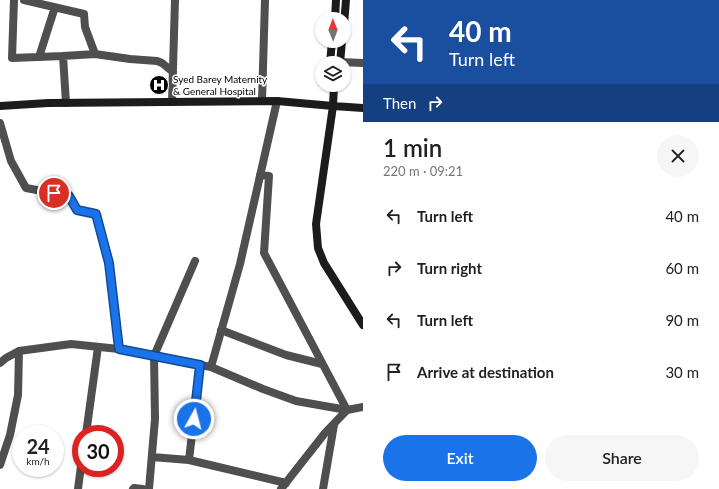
<!DOCTYPE html>
<html lang="en">
<head>
<meta charset="utf-8">
<style>
  :root { --surface:#fff; --page:#f6f6f6; --text:#202124; --muted:#757577; --accent:#1a73e8 }
  body { margin:0; font-family:Lato,sans-serif; background:var(--page); color:var(--text); height:100vh; display:flex; flex-direction:column; font-size:15px; white-space:nowrap }
  * { box-sizing:border-box; margin:0 }
  p { font-size:13px; color:var(--muted) }
  .icon { flex:none; width:22px; height:22px; fill:none; stroke:currentColor; stroke-width:2; stroke-linecap:round; stroke-linejoin:round }
  .map { position:relative; flex:1; overflow:hidden }
  .sheet { display:flex; flex-direction:column; background:var(--surface); width:356px }
  .sheet>* { flex:none }
  .top-card { background:#1a4fa0; color:#fff; overflow:hidden }
  .needle { width:26px; rotate:359deg }
  .buttons { position:absolute; left:315px; top:12px; display:grid; gap:8px }
  .buttons a { display:grid; place-items:center; width:36px; height:36px; border-radius:50%; background:var(--surface); box-shadow:0 1px 3px #0004; font-size:20px }
  .speed { position:absolute; left:12px; top:425px; display:flex; gap:8px; font-size:20px; font-weight:700; text-align:center }
  .speed>* { display:grid; place-content:center; width:52px; height:52px; border-radius:50%; background:var(--surface); box-shadow:0 1px 3px #0004; line-height:1 }
  .speed small { font-size:10px; font-weight:400 }
  .speed .limit { border:6px solid #d22; background:#fff; color:#111 }
  .pin { position:absolute; display:grid; place-items:center; width:34px; height:34px; color:#fff; margin:-17px; border:2px solid #fff; border-radius:50%; box-shadow:0 1px 4px #0007 }
  .me { position:absolute; width:44px; margin:-22px; rotate:7deg; stroke-linejoin:round; filter:drop-shadow(0 0 3px #0008) }
  .turn { display:flex; align-items:center; gap:14px; height:84px; padding:0 20px; font-size:18px }
  .turn .icon { width:52px; height:52px; stroke-width:2.5 }
  .turn b { display:block; font-size:28px; line-height:34px }
  .then { display:flex; align-items:center; height:38px; padding:0 20px; background:#0003; gap:8px; font-size:15px }
  .round { display:grid; place-items:center; flex:none; width:42px; height:42px; border-radius:21px; background:var(--page) }
  .head { display:flex; align-items:center; justify-content:space-between; height:68px; padding:0 20px }
  h1 { font-size:24px; font-weight:600; line-height:30px }
  .action { display:flex; gap:8px; margin-top:auto; padding:8px 20px }
  .action a { flex:1; height:46px; border-radius:24px; background:var(--accent); color:#fff; font-size:16px; font-weight:600; line-height:46px; text-align:center }
  .action a+a { background:var(--page); color:var(--text) }
  ul { padding:0; list-style:none }
  li { display:flex; align-items:center; gap:12px; height:52px; padding:0 20px }
  li div { flex:1 }
  li b { display:block; font-size:15px }
  li em { font-style:normal }
  main { display:flex; flex:1; min-height:0 }
  .map>svg:first-child { display:block }
  .lines { fill:none; stroke-linecap:round; stroke-linejoin:round }
  .street { stroke:#4f4f4f; stroke-width:8 }
  .secondary { stroke:#1c1c1c; stroke-width:8 }
  .route-casing { stroke:#114b97; stroke-width:10 }
  .route { stroke:#1a73e8; stroke-width:7 }
  .labels { text-anchor:middle; stroke-width:3; stroke-linejoin:round; paint-order:stroke }
  .poi-label { font-size:10px; fill:#000; stroke:#fff; text-anchor:start }
</style>
</head>
<body>
<main>
<div class="map">
<svg width="363" height="489" viewBox="0 0 363 489">
  <rect width="100%" height="100%" fill="#fff"/>
  <g class="lines">
    <!-- street -->
    <path class="street" d="M14 0 12 58 63 56
      M24 0 84 14 85 27 95 54 63 56 66 103
      M95 54 130 59 157 61 162 63 173 72
      M39 57 55 7
      M340 62 363 63
      M262 101 265 0
      M172 102 175 0
      M0 123 11 161 26 188 69 196 77 210 96 214 109 263 119 349
      M260 175 269 176 264 253 347 410
      M221 330 286 355 322 364
      M0 363 6 358 19 351 71 344 119 349 211 367 263 389 296 401 347 410
      M211 367 240 264 277 101
      M86 434 98 347
      M152 457 189 460 200 365
      M189 460 286 483
      M0 465 10 435 18 395 19 351
      M78 489 81 466
      M133 489 134 488 143 489
      M149 489 155 419 154 356 195 261
      M281 489 325 433 347 410 363 407
      M323 489 334 425"/>
    <!-- secondary -->
    <path class="secondary" d="M335 19 336 0
      M344 25 346 0
      M330 63 332 41
      M340 63 342 41
      M334 85 333 106 363 108
      M0 106 48 103 277 101 333 106 316 224 318 248 324 263 363 325"/>
  </g>
  <g class="lines">
    <!-- route casing -->
    <g class="route-casing">
      <path id="route" d="M54 193 69 196 77 210 96 214 109 263 119 349 200 365 194 419"/>
    </g>
    <!-- route -->
    <use href="#route" class="route"/>
  </g>
  <!-- icons -->
  <defs>
    <g id="hospital-disc" transform="scale(1)"><circle r="9.5" fill="#000" stroke="#fff"/><path d="M-5-5h3v3.5h4V-5h3V5h-3V1.5h-4V5h-3Z" fill="#fff"/></g>
  </defs>
  <g fill-rule="evenodd">
    <use href="#hospital-disc" x="159" y="85"/>
  </g>
  <g class="labels">
    <!-- poi labels -->
    <g class="poi-label">
      <text x="173" y="83">Syed Barey Maternity<tspan x="173" dy="12">&amp; General Hospital</tspan></text>
    </g>
  </g>
</svg>
<div class="buttons">
<a><svg class="needle" viewBox="-14 -14 28 28"><path d="M0-13l5 13h-10z" fill="#e53935"/><path d="M0 13l5-13h-10z" fill="#757577"/></svg></a>
<a><svg class="icon" aria-label="layers" viewBox="0 0 24 24"><path d="M12 4l9 5-9 5-9-5zM3 14l9 5 9-5"/></svg></a>
</div>
<div class="speed"><div>24<small>km/h</small></div><div class="limit">30</div></div>
<div class="pin" style="left:54px;top:193px;background:#d93025"><svg class="icon" aria-label="arrive" viewBox="0 0 24 24"><path d="M6 21V4h12l-3 4 3 4H6"/></svg></div>
<svg class="me" style="left:194px;top:419px" viewBox="-20 -20 40 40"><circle r="17" fill="#1a73e8" stroke="#fff" stroke-width="3"/><path d="M0-11L8 9 0 5-8 9z" fill="#fff"/></svg>
</div>
<section class="sheet">
<div class="top-card">
<div class="turn"><svg class="icon" aria-label="left" viewBox="0 0 24 24"><path d="M17 20v-9H6M10 6l-5 5 5 5"/></svg><div><b>40 m</b>Turn left</div></div>
<div class="then">Then<svg class="icon" aria-label="right" viewBox="0 0 24 24"><path d="M7 20v-9h11M14 6l5 5-5 5"/></svg></div>
</div>
<div class="head"><div><h1>1 min</h1><p>220 m · 09:21</p></div><a class="round"><svg class="icon" aria-label="close" viewBox="0 0 24 24"><path d="M6 6l12 12M18 6L6 18"/></svg></a></div>
<ul>
<li><svg class="icon" aria-label="left" viewBox="0 0 24 24"><path d="M17 20v-9H6M10 6l-5 5 5 5"/></svg><div><b>Turn left</b></div><em>40 m</em></li>
<li><svg class="icon" aria-label="right" viewBox="0 0 24 24"><path d="M7 20v-9h11M14 6l5 5-5 5"/></svg><div><b>Turn right</b></div><em>60 m</em></li>
<li><svg class="icon" aria-label="left" viewBox="0 0 24 24"><path d="M17 20v-9H6M10 6l-5 5 5 5"/></svg><div><b>Turn left</b></div><em>90 m</em></li>
<li><svg class="icon" aria-label="arrive" viewBox="0 0 24 24"><path d="M6 21V4h12l-3 4 3 4H6"/></svg><div><b>Arrive at destination</b></div><em>30 m</em></li>
</ul>
<div class="action"><a>Exit</a><a>Share</a></div>
</section>
</main>
</body>
</html>
